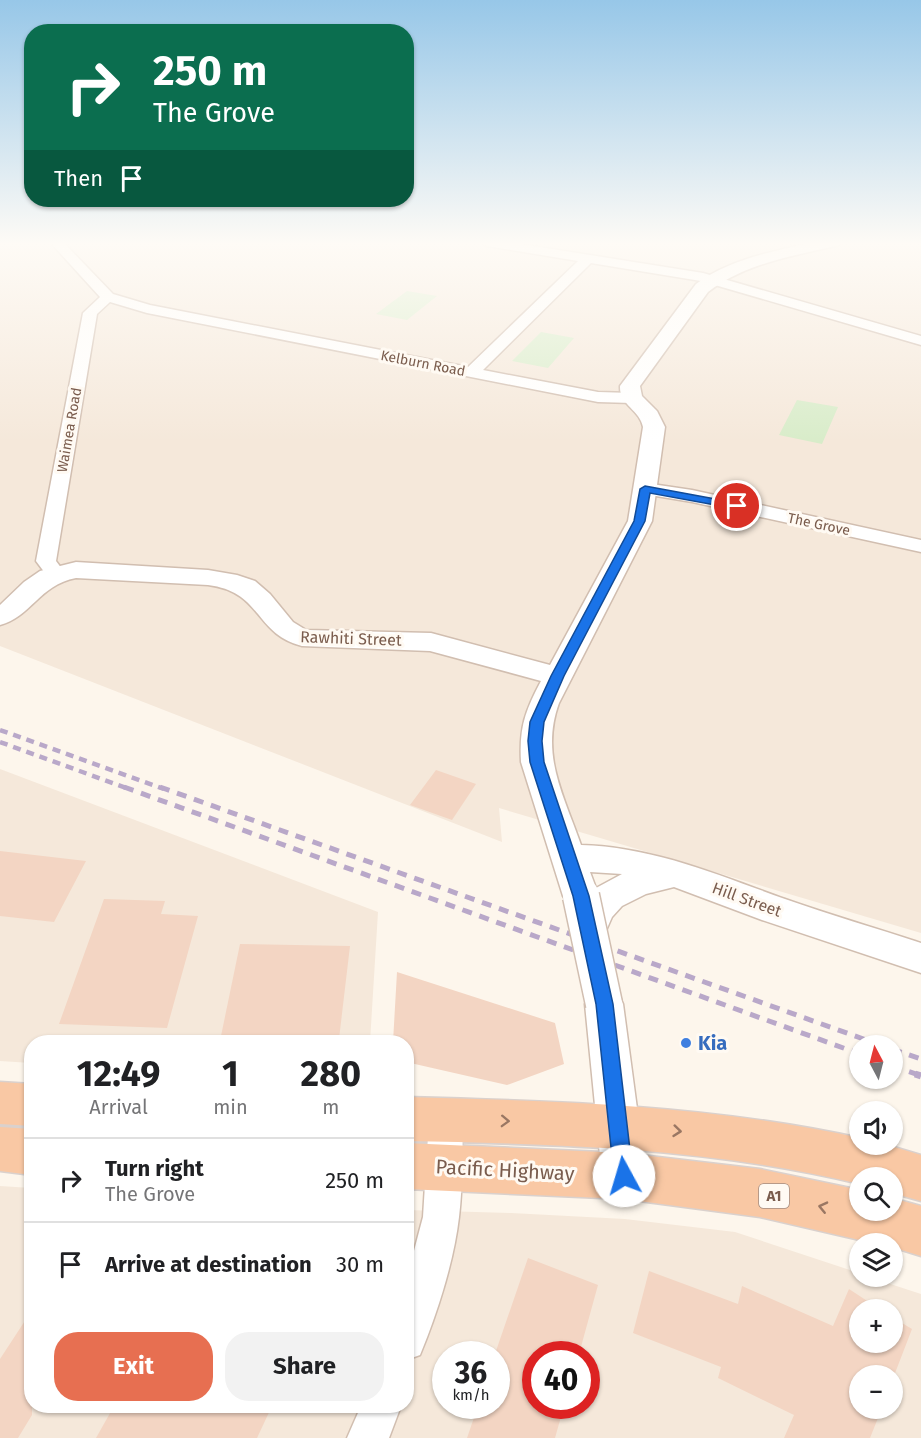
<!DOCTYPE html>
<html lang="en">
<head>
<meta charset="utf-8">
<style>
  :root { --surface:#fff; --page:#f2f2f2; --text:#202124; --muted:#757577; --line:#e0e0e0; --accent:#e76f51 }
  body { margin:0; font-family:"Fira Sans",sans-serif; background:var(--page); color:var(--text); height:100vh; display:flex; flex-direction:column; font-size:22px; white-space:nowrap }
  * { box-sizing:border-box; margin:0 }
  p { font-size:20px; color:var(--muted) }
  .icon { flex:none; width:33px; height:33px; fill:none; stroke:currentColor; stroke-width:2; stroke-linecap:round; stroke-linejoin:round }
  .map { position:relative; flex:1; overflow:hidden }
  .panel { position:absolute; left:24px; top:1035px; width:390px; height:378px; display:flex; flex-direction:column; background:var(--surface); border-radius:24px; box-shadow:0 2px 4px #0004 }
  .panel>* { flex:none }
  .guide { position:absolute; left:24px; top:24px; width:390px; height:183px; border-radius:24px; box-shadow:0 2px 4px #0004; background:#0b6e4f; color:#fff; overflow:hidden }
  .needle { width:39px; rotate:353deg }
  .tools { position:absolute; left:849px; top:1035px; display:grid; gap:12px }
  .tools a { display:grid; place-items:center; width:54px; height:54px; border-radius:50%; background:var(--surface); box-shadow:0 2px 4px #0004; font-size:30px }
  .speed { position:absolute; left:432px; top:1341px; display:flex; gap:12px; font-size:30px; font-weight:700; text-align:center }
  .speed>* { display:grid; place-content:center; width:78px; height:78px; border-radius:50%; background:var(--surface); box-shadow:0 2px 4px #0004; line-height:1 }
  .speed small { font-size:15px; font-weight:400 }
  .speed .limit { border:9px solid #d22; background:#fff; color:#111 }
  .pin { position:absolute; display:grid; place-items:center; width:51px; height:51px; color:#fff; margin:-26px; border:3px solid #fff; border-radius:50%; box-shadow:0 2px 6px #0007 }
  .me { position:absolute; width:66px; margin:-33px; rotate:354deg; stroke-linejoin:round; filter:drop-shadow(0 0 4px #0008) }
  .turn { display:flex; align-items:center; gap:21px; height:126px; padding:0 30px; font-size:27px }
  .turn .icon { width:78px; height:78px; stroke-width:2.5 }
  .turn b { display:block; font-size:42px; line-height:51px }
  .then { display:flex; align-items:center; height:57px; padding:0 30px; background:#0003; gap:12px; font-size:22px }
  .eta { display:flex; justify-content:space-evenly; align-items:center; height:102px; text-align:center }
  .eta b { font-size:36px; font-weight:700; line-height:42px }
  .primary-button { display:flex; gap:12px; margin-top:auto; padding:12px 30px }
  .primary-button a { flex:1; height:69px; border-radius:24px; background:var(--accent); color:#fff; font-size:24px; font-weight:700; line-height:69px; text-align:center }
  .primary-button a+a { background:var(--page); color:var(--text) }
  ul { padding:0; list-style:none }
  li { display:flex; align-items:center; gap:18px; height:84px; padding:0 30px; border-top:2px solid var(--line) }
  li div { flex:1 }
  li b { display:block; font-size:22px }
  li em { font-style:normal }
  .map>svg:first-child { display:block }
  .residential { fill:#f5e8da; fill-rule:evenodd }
  .green { fill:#d8ecc9 }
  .building { fill:#f3d5c3 }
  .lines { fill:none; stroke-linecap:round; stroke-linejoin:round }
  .minor-casing { stroke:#d1beb0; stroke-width:3 }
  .tertiary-casing { stroke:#d1beb0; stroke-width:3 }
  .trunk-casing { stroke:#dad1cd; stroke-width:3 }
  .minor { fill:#fff; fill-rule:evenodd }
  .tertiary { fill:#fff; fill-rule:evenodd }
  .trunk { fill:#f9c8a4; fill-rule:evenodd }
  .rail-far2 { stroke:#b9a8c9; stroke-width:4.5; stroke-dasharray:8 6; stroke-linecap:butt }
  .rail-far1 { stroke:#b9a8c9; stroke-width:5; stroke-dasharray:10 8; stroke-linecap:butt }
  .rail { stroke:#b9a8c9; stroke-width:7; stroke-dasharray:14 9; stroke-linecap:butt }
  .tertiary-bridge-casing { stroke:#d1beb0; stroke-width:39; stroke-linecap:butt }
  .tertiary-bridge { stroke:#fff; stroke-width:36 }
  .oneway { stroke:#9a7763 }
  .route { fill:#1a73e8; stroke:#114b97; stroke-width:1.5 }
  .shop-dot { fill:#3f7fe0; stroke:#fffaf3; stroke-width:2 }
  .labels { text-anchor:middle; stroke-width:6; stroke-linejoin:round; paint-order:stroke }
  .far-street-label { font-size:14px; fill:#7a5c4d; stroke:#fffaf3 }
  .shield { fill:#fffaf3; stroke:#a28b7f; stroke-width:1.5 }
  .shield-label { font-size:15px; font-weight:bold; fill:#7a5c4d }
  .street-label { font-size:16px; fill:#7a5c4d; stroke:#fffaf3 }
  .near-shop-label { font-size:20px; font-weight:bold; fill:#366cbe; stroke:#fffaf3; text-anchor:start }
  .near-street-label { font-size:20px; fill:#7a5c4d; stroke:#fffaf3 }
</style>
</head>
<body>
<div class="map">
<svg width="921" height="1438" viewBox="0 0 921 1438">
  <rect width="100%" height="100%" fill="#fdf6ec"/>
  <!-- residential -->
  <path class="residential" d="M0 242H921V933L499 808 502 842 0 646Z
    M0 769 378 912 370 1042H32L31 1063 0 1061Z
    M0 1186 31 1188 32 1406H406L407 1210 511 1213 625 1219 735 1232 859 1273 860 1276 869 1277 921 1294V1438H0ZM860 1310H892V1342H860ZM446 1354H496V1406H446ZM536 1354H586V1406H536ZM860 1376H892V1408H860Z"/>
  <!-- green -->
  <path class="green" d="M407 291 437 296 407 320 376 314Z
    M541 332 574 338 548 368 512 361Z
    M797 400 838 407 822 444 779 435Z"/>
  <!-- building -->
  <path class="building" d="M436 770 476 784 452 820 410 805Z
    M0 851 86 861 54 922 0 916Z
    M104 899 165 901 161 914 198 916 167 1028 59 1024Z
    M240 944 350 946 339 1039 221 1036Z
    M397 972 555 1023 564 1064 507 1085 406 1062V1042H393Z
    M528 1258 598 1285 579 1354H536V1406H564L555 1438H467L478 1406H496V1351Z
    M649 1271 738 1304 742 1286 833 1326 849 1289 881 1310H860V1342H892V1317L912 1329 892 1381V1376H860V1408H882L870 1438H784L794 1415 718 1378 721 1367 633 1333Z
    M32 1310V1415L18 1438H0V1359Z
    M114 1406H272L257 1438H96Z"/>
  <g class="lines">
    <!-- minor casing -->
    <g class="minor-casing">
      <path id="minor" d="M50 242H63L113 294 150 305 468 367 578 261 487 246 481 242H508L703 273 921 336V345L701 281 591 263 483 370 598 392 632 393 640 398 632 403 598 402 147 313 110 302 97 314 56 561 65 573 62 577 55 579 48 577 36 561 83 313 100 297Z
        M645 483 692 490 921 540V552L692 502 638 493 636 489 638 485Z
        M446 1104 458 1109 463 1120C462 1152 463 1185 459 1217 454 1261 437 1314 420 1355L406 1360V1281L423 1217 429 1120 434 1109Z
        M361 1406H401L389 1438H347Z"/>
    </g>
    <!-- tertiary casing -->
    <g class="tertiary-casing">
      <path id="tertiary" d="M815 242H841L839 245C794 256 745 263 708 292L640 386 642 396 657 411 665 427 652 521 559 703C540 755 564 796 581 845 653 847 718 875 785 899 830 915 876 928 921 943V973L762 920 674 887 646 894 622 906 612 917 601 942 588 947 575 942 570 932 579 909 569 906 563 896 521 762C519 728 525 711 541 681L430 651 302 646C254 634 263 592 208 585L76 578C39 585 31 617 0 625V605L24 582 40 571 76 562 208 570 237 575 255 581 270 594 293 622 306 630 431 633 550 665 628 521 643 427C640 410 619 405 620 386L696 284C730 259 774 251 815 242ZM590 872 622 874 596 888Z
        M604 987 618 992 623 1004 646 1176 639 1191 624 1197 609 1191 602 1176 585 1004 590 992Z"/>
    </g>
    <!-- trunk casing -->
    <g class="trunk-casing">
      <path id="trunk" d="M0 1082 32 1084V1126L0 1124Z
        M406 1097C559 1101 710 1105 860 1138V1144H884L921 1155V1201L892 1193V1178H860V1184C711 1148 559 1144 406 1141Z
        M0 1127 32 1129V1175L0 1171Z
        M406 1143 624 1153 760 1169 860 1190V1210H892V1198L921 1206V1256L892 1247V1244H877L760 1217 624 1199 406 1189Z"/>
    </g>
    <!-- minor -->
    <use href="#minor" class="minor"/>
    <!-- tertiary -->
    <use href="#tertiary" class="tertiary"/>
    <!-- trunk -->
    <use href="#trunk" class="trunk"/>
    <!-- rail-far2 -->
    <path class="rail-far2" d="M0 730 164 789
      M0 742 129 789"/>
    <!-- rail-far1 -->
    <path class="rail-far1" d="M124 787 860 1054
      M160 787 883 1046
      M892 1049 921 1059
      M892 1066 919 1075"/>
    <!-- rail -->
    <path class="rail" d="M915 1074 921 1076"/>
    <!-- tertiary-bridge casing -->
    <g class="tertiary-bridge-casing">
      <path id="tertiary-bridge" d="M581 896 604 1004"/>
    </g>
    <!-- tertiary-bridge -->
    <use href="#tertiary-bridge" class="tertiary-bridge"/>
  </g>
  <!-- one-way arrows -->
  <defs><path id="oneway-chevron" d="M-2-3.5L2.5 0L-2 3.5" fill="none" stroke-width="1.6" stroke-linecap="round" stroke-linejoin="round" transform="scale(1.5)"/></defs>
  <g class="oneway">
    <use href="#oneway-chevron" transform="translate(505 1121) rotate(2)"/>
    <use href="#oneway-chevron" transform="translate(677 1131) rotate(6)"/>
    <use href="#oneway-chevron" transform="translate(823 1207) rotate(-167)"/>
  </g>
  <!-- sky -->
  <linearGradient id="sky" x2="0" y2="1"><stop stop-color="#97c7e8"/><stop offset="0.55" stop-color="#fefbf6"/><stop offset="1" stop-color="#fefbf6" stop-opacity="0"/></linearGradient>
  <rect width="921" height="443" fill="url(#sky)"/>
  <!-- route -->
  <path class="route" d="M645 486 737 503 743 506 737 509 650 493 645 521 564 676 544 722 542 741 544 762 589 896 613 1004 633 1176 631 1183 624 1186 617 1183 614 1176 596 1004 573 896 530 762 528 741 530 722 551 676 634 521 640 489Z"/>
  <!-- markers -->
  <circle class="shop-dot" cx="686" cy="1043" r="6"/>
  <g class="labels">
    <!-- far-street labels -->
    <g class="far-street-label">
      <text transform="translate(423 363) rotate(11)" y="5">Kelburn Road</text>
      <text transform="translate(69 430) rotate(-80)" y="5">Waimea Road</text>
      <text transform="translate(819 524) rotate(12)" y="5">The Grove</text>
    </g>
    <!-- shield labels -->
    <rect class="shield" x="759" y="1184" width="30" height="24" rx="4.5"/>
    <g class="shield-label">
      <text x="774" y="1201">A1</text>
    </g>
    <!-- street labels -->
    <g class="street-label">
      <text transform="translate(351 638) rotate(2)" y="6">Rawhiti Street</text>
      <text transform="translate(747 899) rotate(20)" y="6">Hill Street</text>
    </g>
    <!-- near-shop labels -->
    <g class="near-shop-label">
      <text x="698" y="1050">Kia</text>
    </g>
    <!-- near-street labels -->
    <g class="near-street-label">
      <text transform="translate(505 1170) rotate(3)" y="7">Pacific Highway</text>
    </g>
  </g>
</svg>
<div class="tools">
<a><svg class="needle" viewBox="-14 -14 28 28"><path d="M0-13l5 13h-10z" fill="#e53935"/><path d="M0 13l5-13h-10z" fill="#757577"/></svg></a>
<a><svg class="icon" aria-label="sound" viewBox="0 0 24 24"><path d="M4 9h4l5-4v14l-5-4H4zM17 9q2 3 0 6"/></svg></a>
<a><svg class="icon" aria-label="search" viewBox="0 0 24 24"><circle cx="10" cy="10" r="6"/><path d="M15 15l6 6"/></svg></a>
<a><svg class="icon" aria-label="layers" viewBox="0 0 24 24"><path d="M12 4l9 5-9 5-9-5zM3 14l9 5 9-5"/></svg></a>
<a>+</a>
<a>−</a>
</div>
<div class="speed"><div>36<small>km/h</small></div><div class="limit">40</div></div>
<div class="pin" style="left:737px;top:506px;background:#d93025"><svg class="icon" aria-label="arrive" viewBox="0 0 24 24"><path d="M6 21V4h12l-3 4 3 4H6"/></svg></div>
<svg class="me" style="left:624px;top:1176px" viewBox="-20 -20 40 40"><circle r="19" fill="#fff"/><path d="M0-13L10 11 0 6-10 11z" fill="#1a73e8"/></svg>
<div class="guide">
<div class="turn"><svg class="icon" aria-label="right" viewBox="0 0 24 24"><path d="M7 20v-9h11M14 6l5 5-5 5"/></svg><div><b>250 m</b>The Grove</div></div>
<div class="then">Then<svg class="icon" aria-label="arrive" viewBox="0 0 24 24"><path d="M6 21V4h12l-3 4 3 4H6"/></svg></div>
</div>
<section class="panel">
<div class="eta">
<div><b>12:49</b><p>Arrival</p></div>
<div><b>1</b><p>min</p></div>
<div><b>280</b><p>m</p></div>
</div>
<ul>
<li><svg class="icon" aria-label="right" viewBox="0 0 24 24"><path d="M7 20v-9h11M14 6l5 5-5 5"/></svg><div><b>Turn right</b><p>The Grove</p></div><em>250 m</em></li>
<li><svg class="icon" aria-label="arrive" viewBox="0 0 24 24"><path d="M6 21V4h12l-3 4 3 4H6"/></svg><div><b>Arrive at destination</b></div><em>30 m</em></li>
</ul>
<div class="primary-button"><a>Exit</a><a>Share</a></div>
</section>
</div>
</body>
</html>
